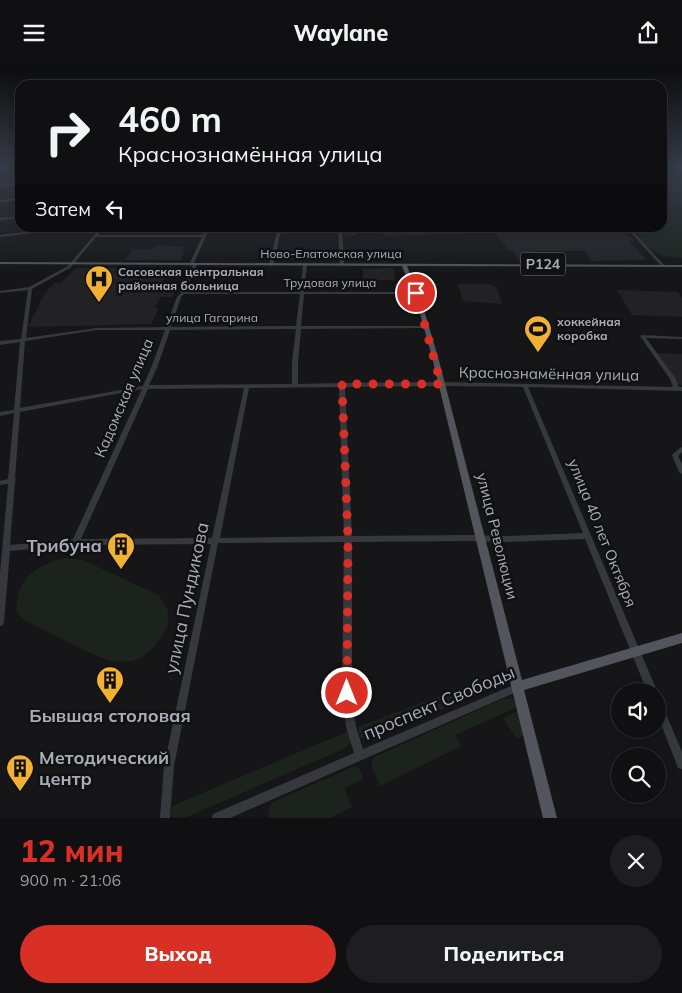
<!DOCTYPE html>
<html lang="ru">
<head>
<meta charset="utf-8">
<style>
  :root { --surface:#101012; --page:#1e1e20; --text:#f1f3f6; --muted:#9c9d9f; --line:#303032; --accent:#d93025 }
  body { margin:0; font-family:Mulish,sans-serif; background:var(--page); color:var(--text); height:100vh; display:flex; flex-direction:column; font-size:19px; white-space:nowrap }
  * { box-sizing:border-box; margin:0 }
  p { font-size:16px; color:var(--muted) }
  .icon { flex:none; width:28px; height:28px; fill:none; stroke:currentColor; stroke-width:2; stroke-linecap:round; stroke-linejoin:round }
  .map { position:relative; height:753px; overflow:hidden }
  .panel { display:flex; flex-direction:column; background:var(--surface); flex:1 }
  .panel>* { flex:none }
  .hud { position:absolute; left:15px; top:15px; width:652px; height:152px; border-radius:15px; box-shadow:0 2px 12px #0003,0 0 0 1px var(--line); background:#101012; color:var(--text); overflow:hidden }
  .controls { position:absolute; left:611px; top:618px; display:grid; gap:10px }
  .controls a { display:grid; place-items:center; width:55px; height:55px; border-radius:50%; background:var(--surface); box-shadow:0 2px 12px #0003,0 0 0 1px var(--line); font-size:25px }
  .pin { position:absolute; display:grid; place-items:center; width:42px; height:42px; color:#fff; margin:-21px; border:2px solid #fff; border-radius:50%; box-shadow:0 1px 5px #0007 }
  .me { position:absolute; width:55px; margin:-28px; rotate:0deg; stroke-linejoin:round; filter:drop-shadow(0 0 4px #0008) }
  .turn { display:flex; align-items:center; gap:18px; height:105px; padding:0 20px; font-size:22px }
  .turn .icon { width:65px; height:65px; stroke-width:2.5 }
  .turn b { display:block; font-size:35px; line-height:42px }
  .then { display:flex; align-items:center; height:48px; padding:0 20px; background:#0003; gap:10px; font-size:19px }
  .round { display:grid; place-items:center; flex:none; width:52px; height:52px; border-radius:26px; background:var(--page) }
  .headline { display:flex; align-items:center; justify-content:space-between; height:85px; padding:0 20px }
  h1 { font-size:30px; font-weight:800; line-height:38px; color:var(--accent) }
  .button { display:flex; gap:10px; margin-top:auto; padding:10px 20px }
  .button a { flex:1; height:58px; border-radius:30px; background:var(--accent); color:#fff; font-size:20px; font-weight:800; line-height:58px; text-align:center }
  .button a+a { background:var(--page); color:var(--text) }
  header { display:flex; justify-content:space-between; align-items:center; height:65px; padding:0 20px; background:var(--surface); font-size:22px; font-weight:800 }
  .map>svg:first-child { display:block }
  .built { fill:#222225 }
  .green { fill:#1c231d }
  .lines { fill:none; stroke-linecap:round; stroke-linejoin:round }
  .minor { fill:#37383d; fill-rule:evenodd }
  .major { fill:#53555c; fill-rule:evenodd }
  .route { stroke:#d93025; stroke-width:9; stroke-dasharray:0 16.2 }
  .labels { text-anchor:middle; stroke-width:5; stroke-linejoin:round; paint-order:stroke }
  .far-street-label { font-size:12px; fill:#a8adb8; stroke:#111113 }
  .far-poi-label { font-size:12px; font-weight:bold; fill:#a8adb8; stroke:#111113; text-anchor:start }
  .shield { fill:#111113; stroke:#7b7e86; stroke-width:1 }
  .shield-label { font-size:14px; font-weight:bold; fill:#a8adb8 }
  .street-label { font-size:15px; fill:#a8adb8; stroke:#111113 }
  .near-poi-label { font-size:18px; font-weight:bold; fill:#a8adb8; stroke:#111113; text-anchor:end }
  .near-street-label { font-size:18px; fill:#a8adb8; stroke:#111113 }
</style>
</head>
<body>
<header><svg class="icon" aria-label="menu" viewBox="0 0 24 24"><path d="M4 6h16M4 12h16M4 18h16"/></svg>Waylane<svg class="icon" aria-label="share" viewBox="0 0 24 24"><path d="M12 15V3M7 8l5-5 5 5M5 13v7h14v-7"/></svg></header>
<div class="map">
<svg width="682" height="753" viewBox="0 0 682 753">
  <rect width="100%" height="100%" fill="#161618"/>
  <!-- built -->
  <path class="built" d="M663 103H682V141L663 140Z
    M345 162 623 163 634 175 629 176 647 195 591 196 585 186H534L539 196H519L513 186H509L494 167 395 171H386L381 168H357L356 171H344V167L347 166Z
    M156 180 186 182 182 185 185 186 181 195H125L132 184H153Z
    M76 203H183L180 210 164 214 159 223H177L172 232H161L155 243H159L151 259 28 262 44 230 54 218H61Z
    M391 203 395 207 394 215H363V204Z
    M458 219H488L497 222 502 239 463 236Z
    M617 225 678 227 682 233V252L632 250Z
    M655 288 682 289V320L678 319Z"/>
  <!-- green -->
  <path class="green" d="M663 140 682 141V193C656 193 646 181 630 163L662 162Z
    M65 493 83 495 158 530C169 542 172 553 164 568 139 611 109 598 74 580 58 572 42 564 26 556L17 548C14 516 35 500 65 493Z
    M505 607 501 617 493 623 367 675 360 672 358 662 493 611Z
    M505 633 513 634 517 642 455 670 461 681 380 721 371 700 374 692Z
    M518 646 524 670 517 674 503 653Z
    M349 666 351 677 346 683 184 753 171 752 172 741Z
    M355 701 360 705 363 714 344 723 352 742 329 753H270L268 745 273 737Z"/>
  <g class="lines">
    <!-- minor -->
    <path class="minor" d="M0 103H18L0 105Z
      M20 118V120L0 122V120Z
      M20 133V135L0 137V135Z
      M20 151V153L0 155V153Z
      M67 162H82L0 172V170Z
      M101 162H104L98 170H203L206 162H210L193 200 195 199 197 200 185 227H300L303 200 305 199 307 200 304 227H418V229H304L301 261H426L428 262 426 263 301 264 298 297V319L340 318 342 317 344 318 441 317 673 322 670 314 640 271 642 270 682 272V274L646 273 676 314 679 322H682V326L528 322 657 626H647L585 474 505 477 466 476 352 477V628L356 662 363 684 518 618 521 619 523 622 521 625 230 753H212L213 749 354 688 346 662 342 628 344 477 218 478 174 701 170 753H160L164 701 211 479 76 480 10 486 4 557 3 560 0 561V508L8 419 0 420V416L8 414 14 348 0 351V347L14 345 20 277 0 280V276L21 274 28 225 0 228V226L29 222 68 201ZM96 172H202L189 200 191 201 193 200 180 226 181 228 177 232 166 262 97 263 26 273 32 224 70 203ZM184 229H300L296 261 171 262 181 232ZM296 264 292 297V319L149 320 157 303 170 265ZM97 265H165L151 303 143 321 20 343 25 276ZM441 321 523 322 583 468 505 471 466 470 352 471 345 322ZM339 322 344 471 220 473 249 323ZM244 323 212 473 81 474 148 324ZM142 324 73 474 10 480 15 417 16 415 15 413 20 347Z
      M278 162H282L273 200 271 201 269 200Z
      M338 162H342L344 199 342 200 340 199Z
      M626 162H629L664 200V202H662Z
      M682 382V387L678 391 682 399V409L679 407 672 390 680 383Z
      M658 635 661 637 682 687V704L678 703 658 651Z"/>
    <!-- major -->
    <path class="major" d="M0 197 682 200V202L407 201 424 245 438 292 522 615 682 568V578L524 625 557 753H543L432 292 419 245 402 201 0 199Z"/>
  </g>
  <!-- sky -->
  <linearGradient id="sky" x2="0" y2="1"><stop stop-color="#0c0c0d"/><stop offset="0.49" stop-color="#363c48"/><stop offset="1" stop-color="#363c48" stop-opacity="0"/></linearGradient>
  <rect width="682" height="209" fill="url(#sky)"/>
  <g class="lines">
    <!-- route -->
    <path class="route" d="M347 628 348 474 342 319H441L416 228"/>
  </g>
  <!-- icons -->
  <defs>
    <g id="hospital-pin" transform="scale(1.4375)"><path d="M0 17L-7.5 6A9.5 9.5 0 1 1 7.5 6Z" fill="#f2b134" stroke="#111113"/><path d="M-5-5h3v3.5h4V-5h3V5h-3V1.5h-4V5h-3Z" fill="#111"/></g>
    <g id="stadium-pin" transform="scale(1.4375)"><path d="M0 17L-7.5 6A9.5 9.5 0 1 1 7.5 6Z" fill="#f2b134" stroke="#111113"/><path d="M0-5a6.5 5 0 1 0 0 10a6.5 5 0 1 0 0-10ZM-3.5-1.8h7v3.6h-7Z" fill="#111"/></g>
    <g id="building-pin" transform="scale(1.4375)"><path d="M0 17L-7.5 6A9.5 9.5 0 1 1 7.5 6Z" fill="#f2b134" stroke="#111113"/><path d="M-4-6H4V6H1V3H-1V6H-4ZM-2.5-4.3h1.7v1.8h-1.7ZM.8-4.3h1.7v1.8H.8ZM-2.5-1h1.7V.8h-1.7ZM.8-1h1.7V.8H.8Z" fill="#111"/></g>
  </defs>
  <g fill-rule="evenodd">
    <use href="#hospital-pin" x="99" y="214"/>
    <use href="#stadium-pin" x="538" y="264"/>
    <use href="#building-pin" x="121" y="481"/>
    <use href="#building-pin" x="110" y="615"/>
    <use href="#building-pin" x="20" y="703"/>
  </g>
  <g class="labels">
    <!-- far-street labels -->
    <g class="far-street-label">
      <text x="331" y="193">Ново-Елатомская улица</text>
      <text x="330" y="222">Трудовая улица</text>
      <text x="212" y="257">улица Гагарина</text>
    </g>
    <!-- far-poi labels -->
    <g class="far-poi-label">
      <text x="118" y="211">Сасовская центральная<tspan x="118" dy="14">районная больница</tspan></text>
      <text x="557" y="261">хоккейная<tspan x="557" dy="14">коробка</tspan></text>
    </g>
    <!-- shield labels -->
    <rect class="shield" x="520.5" y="187.5" width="45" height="23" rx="4"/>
    <g class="shield-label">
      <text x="543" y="204">Р124</text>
    </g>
    <!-- street labels -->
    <g class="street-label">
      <text transform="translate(549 309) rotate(1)" y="5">Краснознамённая улица</text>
      <text transform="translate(124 333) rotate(-67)" y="5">Кадомская улица</text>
      <text transform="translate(602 468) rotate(68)" y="5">улица 40 лет Октября</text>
      <text transform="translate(497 471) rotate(76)" y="5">улица Революции</text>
    </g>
    <!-- near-poi labels -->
    <g class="near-poi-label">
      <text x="102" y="487">Трибуна</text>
      <text x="110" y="657" text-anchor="middle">Бывшая столовая</text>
      <text x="39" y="699" text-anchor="start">Методический<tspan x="39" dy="21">центр</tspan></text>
    </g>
    <!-- near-street labels -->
    <g class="near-street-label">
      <text transform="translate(187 533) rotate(-78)" y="6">улица Пундикова</text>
      <text transform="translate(439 638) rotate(-23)" y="6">проспект Свободы</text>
    </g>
  </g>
</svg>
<div class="controls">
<a><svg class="icon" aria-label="sound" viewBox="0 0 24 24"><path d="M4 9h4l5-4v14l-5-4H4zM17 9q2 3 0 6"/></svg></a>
<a><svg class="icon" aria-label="search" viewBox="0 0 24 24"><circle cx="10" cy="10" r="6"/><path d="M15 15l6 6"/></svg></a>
</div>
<div class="pin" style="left:416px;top:228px;background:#d93025"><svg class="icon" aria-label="arrive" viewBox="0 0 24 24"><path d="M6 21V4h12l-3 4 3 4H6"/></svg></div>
<svg class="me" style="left:347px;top:628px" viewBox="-20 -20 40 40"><circle r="17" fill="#d93025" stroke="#fff" stroke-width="3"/><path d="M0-11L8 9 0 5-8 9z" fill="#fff"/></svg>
<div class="hud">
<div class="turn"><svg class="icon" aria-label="right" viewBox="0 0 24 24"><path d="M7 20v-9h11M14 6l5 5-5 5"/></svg><div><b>460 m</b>Краснознамённая улица</div></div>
<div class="then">Затем<svg class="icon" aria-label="left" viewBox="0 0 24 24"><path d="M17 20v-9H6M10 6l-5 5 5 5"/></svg></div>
</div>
</div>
<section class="panel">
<div class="headline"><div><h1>12 мин</h1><p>900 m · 21:06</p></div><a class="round"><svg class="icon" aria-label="close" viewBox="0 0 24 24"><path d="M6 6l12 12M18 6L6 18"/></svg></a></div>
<div class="button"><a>Выход</a><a>Поделиться</a></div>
</section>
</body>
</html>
